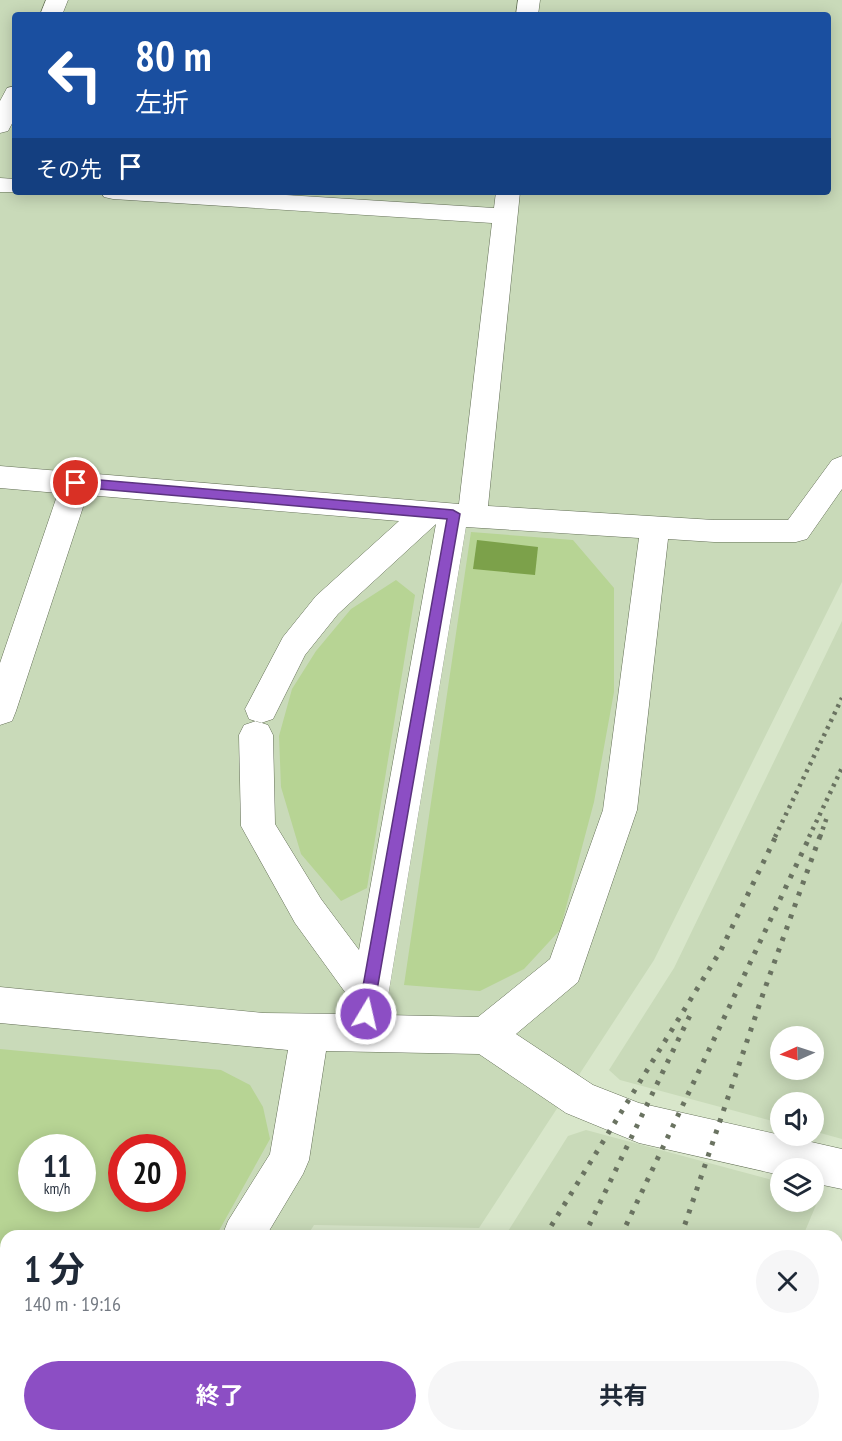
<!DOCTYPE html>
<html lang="ja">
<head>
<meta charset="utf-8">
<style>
  :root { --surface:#fff; --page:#f6f6f7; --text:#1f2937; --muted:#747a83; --accent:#8c4ec4 }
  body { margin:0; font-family:"PT Sans Narrow","Noto Sans JP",sans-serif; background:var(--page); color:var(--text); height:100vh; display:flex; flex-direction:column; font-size:22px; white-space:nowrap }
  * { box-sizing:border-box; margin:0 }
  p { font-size:20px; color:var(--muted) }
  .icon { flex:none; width:33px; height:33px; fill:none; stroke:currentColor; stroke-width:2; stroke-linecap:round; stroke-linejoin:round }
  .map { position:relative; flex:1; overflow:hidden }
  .sheet { position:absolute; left:0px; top:1230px; width:843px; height:212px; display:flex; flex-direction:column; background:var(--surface); border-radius:18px 18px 0 0; box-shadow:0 3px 15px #0003 }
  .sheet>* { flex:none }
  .hud { position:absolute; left:12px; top:12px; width:819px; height:183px; border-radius:6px; box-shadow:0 3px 15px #0003; background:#1a4fa0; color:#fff; overflow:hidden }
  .needle { width:39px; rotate:267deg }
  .tools { position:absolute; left:770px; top:1026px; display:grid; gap:12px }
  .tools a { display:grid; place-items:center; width:54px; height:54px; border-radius:50%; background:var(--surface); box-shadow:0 3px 15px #0003; font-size:30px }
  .speed { position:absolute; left:18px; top:1134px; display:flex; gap:12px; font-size:30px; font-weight:700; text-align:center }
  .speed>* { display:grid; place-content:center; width:78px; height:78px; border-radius:50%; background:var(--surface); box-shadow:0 3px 15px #0003; line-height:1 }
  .speed small { font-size:15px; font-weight:400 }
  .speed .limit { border:9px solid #d22; background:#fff; color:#111 }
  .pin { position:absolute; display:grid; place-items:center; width:51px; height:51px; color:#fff; margin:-26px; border:3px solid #fff; border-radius:50%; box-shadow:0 2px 6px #0007 }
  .me { position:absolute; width:66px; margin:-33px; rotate:9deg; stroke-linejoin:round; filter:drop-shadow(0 0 4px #0008) }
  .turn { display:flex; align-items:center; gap:21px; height:126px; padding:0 24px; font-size:27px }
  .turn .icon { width:78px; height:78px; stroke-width:2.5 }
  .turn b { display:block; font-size:42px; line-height:51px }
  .then { display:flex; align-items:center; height:57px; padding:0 24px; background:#0003; gap:12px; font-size:22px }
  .round { display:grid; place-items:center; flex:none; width:63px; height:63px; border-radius:32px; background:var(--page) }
  .summary { display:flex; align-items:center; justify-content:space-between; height:102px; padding:0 24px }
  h1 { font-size:36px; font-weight:700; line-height:45px }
  .button { display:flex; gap:12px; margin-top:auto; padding:12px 24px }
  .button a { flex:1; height:69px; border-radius:36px; background:var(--accent); color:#fff; font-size:24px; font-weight:700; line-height:69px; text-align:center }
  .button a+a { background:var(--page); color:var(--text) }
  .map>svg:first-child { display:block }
  .built { fill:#c9dab9; fill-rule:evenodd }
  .green { fill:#b7d494; fill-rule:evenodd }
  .water { fill:#7ca14a }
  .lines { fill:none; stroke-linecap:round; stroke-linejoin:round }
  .minor-casing { stroke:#636f56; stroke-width:1 }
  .minor { fill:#fff; fill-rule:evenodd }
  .rail-far1 { stroke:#6a7361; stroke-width:4.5; stroke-dasharray:3 5; stroke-linecap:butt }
  .rail { stroke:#6a7361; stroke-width:5; stroke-dasharray:4 8; stroke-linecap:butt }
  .route { fill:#8c4ec4; stroke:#5b337f; stroke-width:1.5 }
</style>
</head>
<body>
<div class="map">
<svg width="842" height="1441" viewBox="0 0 842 1441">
  <rect width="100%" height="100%" fill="#d8e6ca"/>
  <!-- built -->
  <path class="built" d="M0 0H842V582L654 960 479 1228 314 1225 307 1236H6V1436H191L188 1441H0ZM15 15H828V192H15ZM32 1148H82V1198H32ZM122 1148H172V1198H122Z
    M842 621V1139L813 1131V1102H780V1123L620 1080 609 1070 674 968ZM780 1036H813V1070H780Z
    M586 1130 780 1182V1202H813V1191L821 1193 803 1236H505L568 1136Z
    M227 1436H714L711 1441H224Z"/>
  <!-- green -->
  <path class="green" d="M471 532 573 540 614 588V692L594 802 560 930 524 969 480 991 404 985Z
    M396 580 415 595 367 888 341 901 301 854 281 787 279 736 292 689 316 651 351 609Z
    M0 1049 221 1070 250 1085 263 1107 270 1139 216 1236H6V1436H94L90 1441H0ZM32 1148H82V1198H32ZM122 1148H172V1198H122Z"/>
  <!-- water -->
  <path class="water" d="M477 540 538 547 535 575 473 569Z"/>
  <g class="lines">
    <!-- minor casing -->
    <g class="minor-casing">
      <path id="minor" d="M46 0H68L62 15H40Z
        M518 0H540L538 15H516Z
        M15 86V118L8 131 0 133V101L7 88Z
        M0 178 15 179V192H21H0Z
        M101 192H237L494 208 496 192H520L488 506 714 520H788L832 460 842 456V489L807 539 796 542H714L668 539 637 810 578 982 516 1034 593 1085 639 1103 842 1149V1189L813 1183V1168H780V1175L639 1143 566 1113 479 1054 326 1051 309 1160 303 1174 266 1236H222L228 1221 270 1154 288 1050 0 1023V987L263 1013 347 1014 350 999 295 923 241 826 239 735 244 725 256 721 268 725 273 735 275 824 321 899 359 950 436 524 338 614 305 655 273 719 261 723 249 719 245 709 283 637 316 596 399 521 87 495 16 711 12 721 0 725V663L58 493 0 488V466L459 504 492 223 113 199 104 197ZM466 527 639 538 603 810 550 959 478 1017 385 1015Z
        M842 1327V1385L837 1387V1329Z
        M837 1435V1436L835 1441H791L793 1436Z
        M99 1436H144L142 1441H97Z"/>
    </g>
    <!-- minor -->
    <use href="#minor" class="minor"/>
    <!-- rail-far1 -->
    <path class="rail-far1" d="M775 837 842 698
      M809 837 842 768
      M820 837 827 817"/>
    <!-- rail -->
    <path class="rail" d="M545 1236 721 950 776 836
      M584 1236 693 1009
      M621 1236 810 836
      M681 1236 764 991 820 836
      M419 1441 423 1436
      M483 1441 486 1436
      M521 1441 524 1436
      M600 1441 602 1436"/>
  </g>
  <!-- route -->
  <path class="route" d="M76 478 453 510 460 514 372 1019 366 1021 360 1019 358 1014 447 519 76 487 70 483Z"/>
</svg>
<div class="tools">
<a><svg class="needle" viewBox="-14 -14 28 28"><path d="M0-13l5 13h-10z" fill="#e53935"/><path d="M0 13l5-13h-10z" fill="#747a83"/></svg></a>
<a><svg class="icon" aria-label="sound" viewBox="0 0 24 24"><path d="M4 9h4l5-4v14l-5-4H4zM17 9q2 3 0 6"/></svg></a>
<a><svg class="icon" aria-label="layers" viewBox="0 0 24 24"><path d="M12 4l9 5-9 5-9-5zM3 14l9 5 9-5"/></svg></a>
</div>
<div class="speed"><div>11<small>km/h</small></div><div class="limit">20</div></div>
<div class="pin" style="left:76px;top:483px;background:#d93025"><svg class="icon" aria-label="arrive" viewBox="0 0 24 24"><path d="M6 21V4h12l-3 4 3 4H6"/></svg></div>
<svg class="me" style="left:366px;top:1014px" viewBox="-20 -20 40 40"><circle r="17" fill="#8c4ec4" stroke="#fff" stroke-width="3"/><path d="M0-11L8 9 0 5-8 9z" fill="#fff"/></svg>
<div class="hud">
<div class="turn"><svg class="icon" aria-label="left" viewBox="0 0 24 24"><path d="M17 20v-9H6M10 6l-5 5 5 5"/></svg><div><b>80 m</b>左折</div></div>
<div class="then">その先<svg class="icon" aria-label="arrive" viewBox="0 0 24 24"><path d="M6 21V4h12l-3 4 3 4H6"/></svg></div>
</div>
<section class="sheet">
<div class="summary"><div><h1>1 分</h1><p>140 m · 19:16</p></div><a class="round"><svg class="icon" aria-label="close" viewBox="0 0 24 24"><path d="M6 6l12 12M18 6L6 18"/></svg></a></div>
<div class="button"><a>終了</a><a>共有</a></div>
</section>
</div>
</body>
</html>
